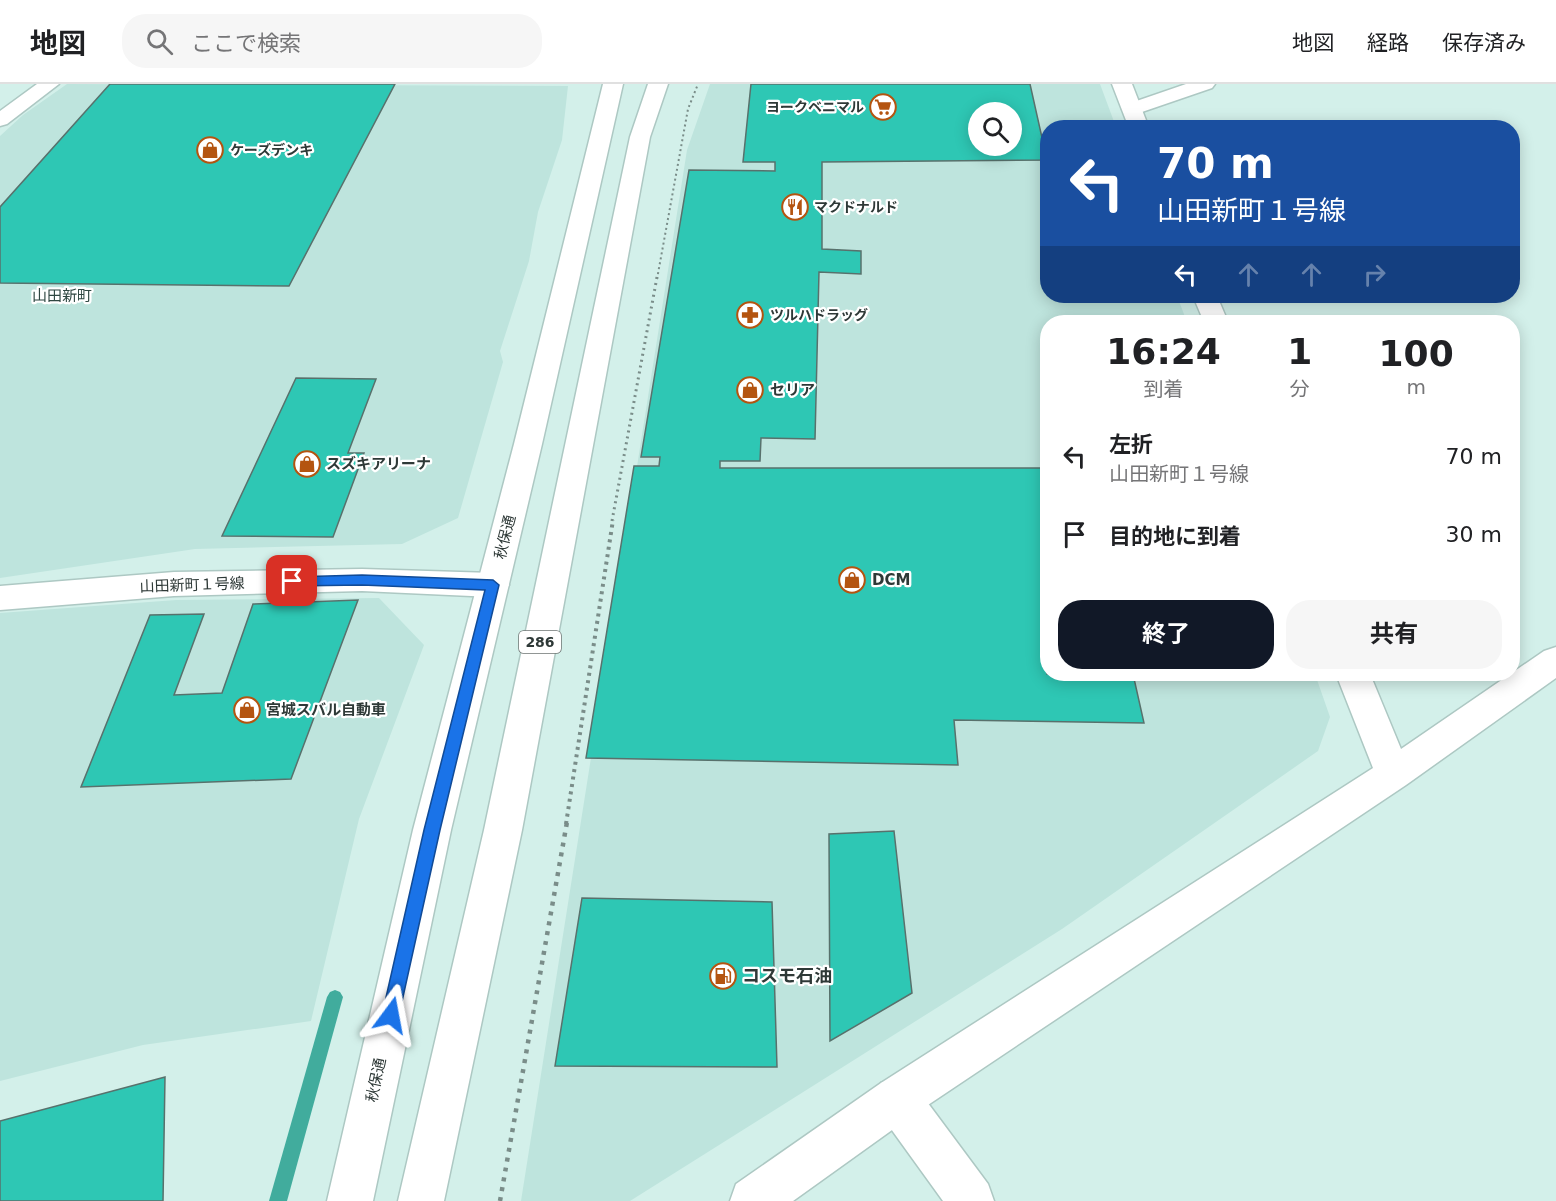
<!DOCTYPE html>
<html lang="ja">
<head>
<meta charset="utf-8">
<style>
  :root { --surface:#fff; --page:#f6f6f6; --text:#202124; --muted:#757577; --line:#e0e0e0; --accent:#111827 }
  body { margin:0; font-family:"DejaVu Sans","Noto Sans JP",sans-serif; background:var(--page); color:var(--text); height:100vh; display:flex; flex-direction:column; font-size:22px; white-space:nowrap }
  * { box-sizing:border-box; margin:0 }
  p { font-size:20px; color:var(--muted) }
  .icon { flex:none; width:33px; height:33px; fill:none; stroke:currentColor; stroke-width:2; stroke-linecap:round; stroke-linejoin:round }
  .map { position:relative; flex:1; overflow:hidden }
  .panel { position:absolute; left:1040px; top:231px; width:480px; height:366px; display:flex; flex-direction:column; background:var(--surface); border-radius:24px; box-shadow:0 3px 15px #0003 }
  .panel>* { flex:none }
  .guide { position:absolute; left:1040px; top:36px; width:480px; height:183px; border-radius:24px; box-shadow:0 3px 15px #0003; background:#1a4fa0; color:#fff; overflow:hidden }
  .buttons { position:absolute; left:968px; top:18px; display:grid; gap:12px }
  .buttons a { display:grid; place-items:center; width:54px; height:54px; border-radius:50%; background:var(--surface); box-shadow:0 3px 15px #0003; font-size:30px }
  .pin { position:absolute; display:grid; place-items:center; width:51px; height:51px; color:#fff; margin:-26px; border-radius:12px; box-shadow:0 3px 9px #0006 }
  .me { position:absolute; width:66px; margin:-33px; rotate:13deg; stroke-linejoin:round; filter:drop-shadow(0 0 4px #0008) }
  .turn { display:flex; align-items:center; gap:21px; height:126px; padding:0 18px; font-size:27px }
  .turn .icon { width:78px; height:78px; stroke-width:2.5 }
  .turn b { display:block; font-size:42px; line-height:51px }
  .lanes { display:flex; align-items:center; height:57px; padding:0 18px; background:#0003; justify-content:center; gap:30px; direction:ltr }
  .lanes .off { opacity:.35 }
  .eta { display:flex; justify-content:space-evenly; align-items:center; height:102px; text-align:center }
  .eta b { font-size:36px; font-weight:700; line-height:42px }
  .cta { display:flex; gap:12px; margin-top:auto; padding:12px 18px }
  .cta a { flex:1; height:69px; border-radius:24px; background:var(--accent); color:#fff; font-size:24px; font-weight:700; line-height:69px; text-align:center }
  .cta a+a { background:var(--page); color:var(--text) }
  ul { padding:0; list-style:none }
  li { display:flex; align-items:center; gap:18px; height:78px; padding:0 18px }
  li div { flex:1 }
  li b { display:block; font-size:22px }
  li em { font-style:normal }
  header { display:flex; align-items:center; gap:36px; box-sizing:border-box; height:84px; padding:0 30px; background:var(--surface); border-bottom:2px solid var(--line) }
  header strong { font-size:28px }
  nav { display:flex; gap:33px; margin-inline-start:auto; font-size:21px }
  .search { width:420px; height:54px; background:var(--page); display:flex; align-items:center; gap:15px; box-sizing:border-box; padding:0 21px; border-radius:24px; color:var(--muted); font-size:22px }
  .map>svg:first-child { display:block }
  .built { fill:#bee4dd; fill-rule:evenodd }
  .lines { fill:none; stroke-linecap:round; stroke-linejoin:round }
  .stream { fill:#41ac9d; fill-rule:evenodd }
  .building { fill:#2ec7b4; stroke:#58716c; stroke-width:1.5; fill-rule:evenodd }
  .minor-casing { stroke:#adc8c3; stroke-width:3 }
  .tertiary-casing { stroke:#adc8c3; stroke-width:3 }
  .trunk-casing { stroke:#adc8c3; stroke-width:3 }
  .path-far3 { stroke:#7a8d89; stroke-width:2; stroke-dasharray:2 3; stroke-linecap:butt }
  .path-far2 { stroke:#7a8d89; stroke-width:3; stroke-dasharray:2 4; stroke-linecap:butt }
  .path-far1 { stroke:#7a8d89; stroke-width:4; stroke-dasharray:3 4.5; stroke-linecap:butt }
  .path { stroke:#7a8d89; stroke-width:4.5; stroke-dasharray:4 6; stroke-linecap:butt }
  .minor { fill:#fff; fill-rule:evenodd }
  .tertiary { fill:#fff; fill-rule:evenodd }
  .trunk { fill:#fff; fill-rule:evenodd }
  .route { fill:#1a73e8; stroke:#114b97; stroke-width:1.5 }
  .labels { text-anchor:middle; stroke-width:4.5; stroke-linejoin:round; paint-order:stroke }
  .far-poi-label { font-size:14px; font-weight:bold; fill:#2e3937; stroke:#fff; text-anchor:start }
  .shield { fill:#fff; stroke:#6d7473; stroke-width:1.5 }
  .shield-label { font-size:14px; font-weight:bold; fill:#2e3937 }
  .far-quarter-label { font-size:15px; fill:#2f4742; stroke:#fff }
  .poi-label { font-size:15px; font-weight:bold; fill:#2e3937; stroke:#fff; text-anchor:start }
  .street-label { font-size:15px; fill:#2e3937; stroke:#fff }
  .near-poi-label { font-size:18px; font-weight:bold; fill:#2e3937; stroke:#fff; text-anchor:start }
</style>
</head>
<body>
<header>
<strong>地図</strong>
<div class="search"><svg class="icon" aria-label="search" viewBox="0 0 24 24"><circle cx="10" cy="10" r="6"/><path d="M15 15l6 6"/></svg>ここで検索</div>
<nav><a>地図</a><a>経路</a><a>保存済み</a></nav>
</header>
<div class="map">
<svg width="1556" height="1117" viewBox="0 0 1556 1117">
  <rect width="100%" height="100%" fill="#d3f0ea"/>
  <!-- built -->
  <path class="built" d="M67 0 568 2 562 56 538 128 529 177 500 267 503 278 458 434 402 460 195 465 0 494V52L23 31Z
    M710 0H1100L1116 43 1047 44V212H1177L1187 238H1047V590H1315L1330 633 1318 667 1062 845 630 1117H521L687 66ZM978 28H1011V62H978Z
    M379 514 424 561 359 735 311 937 143 961 0 997V529L176 516Z"/>
  <g class="lines">
    <!-- stream -->
    <path class="stream" d="M335 906 340 908 343 913 287 1117H269L327 913 330 908Z"/>
  </g>
  <!-- building -->
  <path class="building" d="M110 0H395L289 202 0 199V123Z
    M751 0H1030L1047 76 822 78V165L861 167V190L819 188 815 355 761 354 760 377H720V384H1047V590H1133L1144 639 954 636 958 681 586 674 634 382H659L660 373H641L689 86 775 87V78H743ZM978 28H1011V62H978Z
    M296 294 376 295 348 369H364L333 453 222 452Z
    M358 516 291 695 81 703 150 531 204 530 174 611 222 609 253 520Z
    M894 747 912 909 830 957 829 750Z
    M582 814 772 818 777 983 555 982Z
    M165 993 163 1117H0V1037Z"/>
  <g class="lines">
    <!-- minor casing -->
    <g class="minor-casing">
      <path id="minor" d="M1186 0H1215L1212 4 1139 29H1125L1122 25 1125 21Z
        M897 993 913 999 988 1100 994 1117H943L881 1031 875 1015 881 999Z"/>
    </g>
    <!-- tertiary casing -->
    <g class="tertiary-casing">
      <path id="tertiary" d="M37 0H59L7 40 0 42V27Z
        M1112 0H1132L1149 44H1129Z
        M1193 212H1217L1228 238H1204Z
        M362 485 493 489 504 493 509 501 504 509 493 513 362 507 174 512 0 526V502L174 488Z
        M1556 563V594L1406 701 913 1031 793 1117H730L736 1100 881 999 1373 684 1336 590H1370L1401 665 1544 567Z"/>
    </g>
    <!-- trunk casing -->
    <g class="trunk-casing">
      <path id="trunk" d="M603 0H623L542 360 451 746 373 1117H327L413 746 514 360Z
        M648 0H668L650 53 522 746 444 1117H398L484 746 630 53Z"/>
    </g>
    <!-- path-far3 -->
    <path class="path-far3" d="M657 195 688 25 698 0"/>
    <!-- path-far2 -->
    <path class="path-far2" d="M612 437 657 193"/>
    <!-- path-far1 -->
    <path class="path-far1" d="M566 740 613 436"/>
    <!-- path -->
    <path class="path" d="M500 1117 567 738"/>
    <!-- minor -->
    <use href="#minor" class="minor"/>
    <!-- tertiary -->
    <use href="#tertiary" class="tertiary"/>
    <!-- trunk -->
    <use href="#trunk" class="trunk"/>
  </g>
  <!-- route -->
  <path class="route" d="M362 491 493 496 499 501 440 746 399 931 397 937 391 940 385 937 382 931 424 746 485 506 362 501 292 502 285 497 292 493Z"/>
  <!-- icons -->
  <defs>
    <g id="supermarket-ring" transform="scale(1.35)"><circle r="9.5" fill="#fff" stroke="#b45410" stroke-width="1.5"/><path d="M-6-5.5h2.5l.6 2H6L4.5 2H-2.5L-4.4-4H-6ZM-1.5 3.2a1.3 1.3 0 1 0 .1 0ZM3 3.2a1.3 1.3 0 1 0 .1 0Z" fill="#b45410"/></g>
    <g id="shop-ring" transform="scale(1.35)"><circle r="9.5" fill="#fff" stroke="#b45410" stroke-width="1.5"/><path d="M-5-2.5h2.3a2.7 3.5 0 0 1 5.4 0H5L5.5 6h-11ZM-1.5-2.5h3a1.5 2.3 0 0 0-3 0Z" fill="#b45410"/></g>
    <g id="restaurant-ring" transform="scale(1.35)"><circle r="9.5" fill="#fff" stroke="#b45410" stroke-width="1.5"/><path d="M-5-6h1v4h1v-4h1v4h1v-4h1v5L-1.5 .5V6h-2V.5L-5-1ZM5-6V6H3V1.5H1.5Q1.5-4 5-6Z" fill="#b45410"/></g>
    <g id="pharmacy-ring" transform="scale(1.35)"><circle r="9.5" fill="#fff" stroke="#b45410" stroke-width="1.5"/><path d="M-2-6h4v4h4v4h-4v4h-4v-4h-4v-4h4Z" fill="#b45410"/></g>
    <g id="fuel-ring" transform="scale(1.35)"><circle r="9.5" fill="#fff" stroke="#b45410" stroke-width="1.5"/><path d="M-5.5-6h7V0h2V4h1.3V-2.5L3-4.5l.8-.8L6-3V5H2.5V1h-1V6h-7ZM-4.2-4.7v3.2H.2V-4.7Z" fill="#b45410"/></g>
  </defs>
  <g fill-rule="evenodd">
    <use href="#supermarket-ring" x="883" y="23"/>
    <use href="#shop-ring" x="210" y="66"/>
    <use href="#restaurant-ring" x="795" y="123"/>
    <use href="#pharmacy-ring" x="750" y="231"/>
    <use href="#shop-ring" x="750" y="306"/>
    <use href="#shop-ring" x="307" y="380"/>
    <use href="#shop-ring" x="852" y="496"/>
    <use href="#shop-ring" x="247" y="626"/>
    <use href="#fuel-ring" x="723" y="892"/>
  </g>
  <g class="labels">
    <!-- far-poi labels -->
    <g class="far-poi-label">
      <text x="864" y="28" text-anchor="end">ヨークベニマル</text>
      <text x="230" y="71">ケーズデンキ</text>
      <text x="814" y="128">マクドナルド</text>
      <text x="770" y="236">ツルハドラッグ</text>
    </g>
    <!-- shield labels -->
    <rect class="shield" x="519" y="547" width="42" height="22" rx="4.5"/>
    <g class="shield-label">
      <text x="540" y="563">286</text>
    </g>
    <!-- far-quarter labels -->
    <g class="far-quarter-label">
      <text x="62" y="217">山田新町</text>
    </g>
    <!-- poi labels -->
    <g class="poi-label">
      <text x="770" y="311">セリア</text>
      <text x="326" y="385">スズキアリーナ</text>
      <text x="872" y="501">DCM</text>
      <text x="266" y="631">宮城スバル自動車</text>
    </g>
    <!-- street labels -->
    <g class="street-label">
      <text transform="translate(505 453) rotate(-76)" y="5">秋保通</text>
      <text transform="translate(192 501) rotate(-2)" y="5">山田新町１号線</text>
      <text transform="translate(376 996) rotate(-78)" y="5">秋保通</text>
    </g>
    <!-- near-poi labels -->
    <g class="near-poi-label">
      <text x="742" y="898">コスモ石油</text>
    </g>
  </g>
</svg>
<div class="buttons">
<a><svg class="icon" aria-label="search" viewBox="0 0 24 24"><circle cx="10" cy="10" r="6"/><path d="M15 15l6 6"/></svg></a>
</div>
<div class="pin" style="left:292px;top:497px;background:#d93025"><svg class="icon" aria-label="arrive" viewBox="0 0 24 24"><path d="M6 21V4h12l-3 4 3 4H6"/></svg></div>
<svg class="me" style="left:391px;top:931px" viewBox="-20 -20 40 40"><path d="M0-17L14 15 0 8-14 15z" fill="#1a73e8" stroke="#fff" stroke-width="4"/></svg>
<div class="guide">
<div class="turn"><svg class="icon" aria-label="left" viewBox="0 0 24 24"><path d="M17 20v-9H6M10 6l-5 5 5 5"/></svg><div><b>70 m</b>山田新町１号線</div></div>
<div class="lanes"><svg class="icon" aria-label="left" viewBox="0 0 24 24"><path d="M17 20v-9H6M10 6l-5 5 5 5"/></svg><svg class="icon off" aria-label="ahead" viewBox="0 0 24 24"><path d="M12 20V5M6 11l6-6 6 6"/></svg><svg class="icon off" aria-label="ahead" viewBox="0 0 24 24"><path d="M12 20V5M6 11l6-6 6 6"/></svg><svg class="icon off" aria-label="right" viewBox="0 0 24 24"><path d="M7 20v-9h11M14 6l5 5-5 5"/></svg></div>
</div>
<section class="panel">
<div class="eta">
<div><b>16:24</b><p>到着</p></div>
<div><b>1</b><p>分</p></div>
<div><b>100</b><p>m</p></div>
</div>
<ul>
<li><svg class="icon" aria-label="left" viewBox="0 0 24 24"><path d="M17 20v-9H6M10 6l-5 5 5 5"/></svg><div><b>左折</b><p>山田新町１号線</p></div><em>70 m</em></li>
<li><svg class="icon" aria-label="arrive" viewBox="0 0 24 24"><path d="M6 21V4h12l-3 4 3 4H6"/></svg><div><b>目的地に到着</b></div><em>30 m</em></li>
</ul>
<div class="cta"><a>終了</a><a>共有</a></div>
</section>
</div>
</body>
</html>
